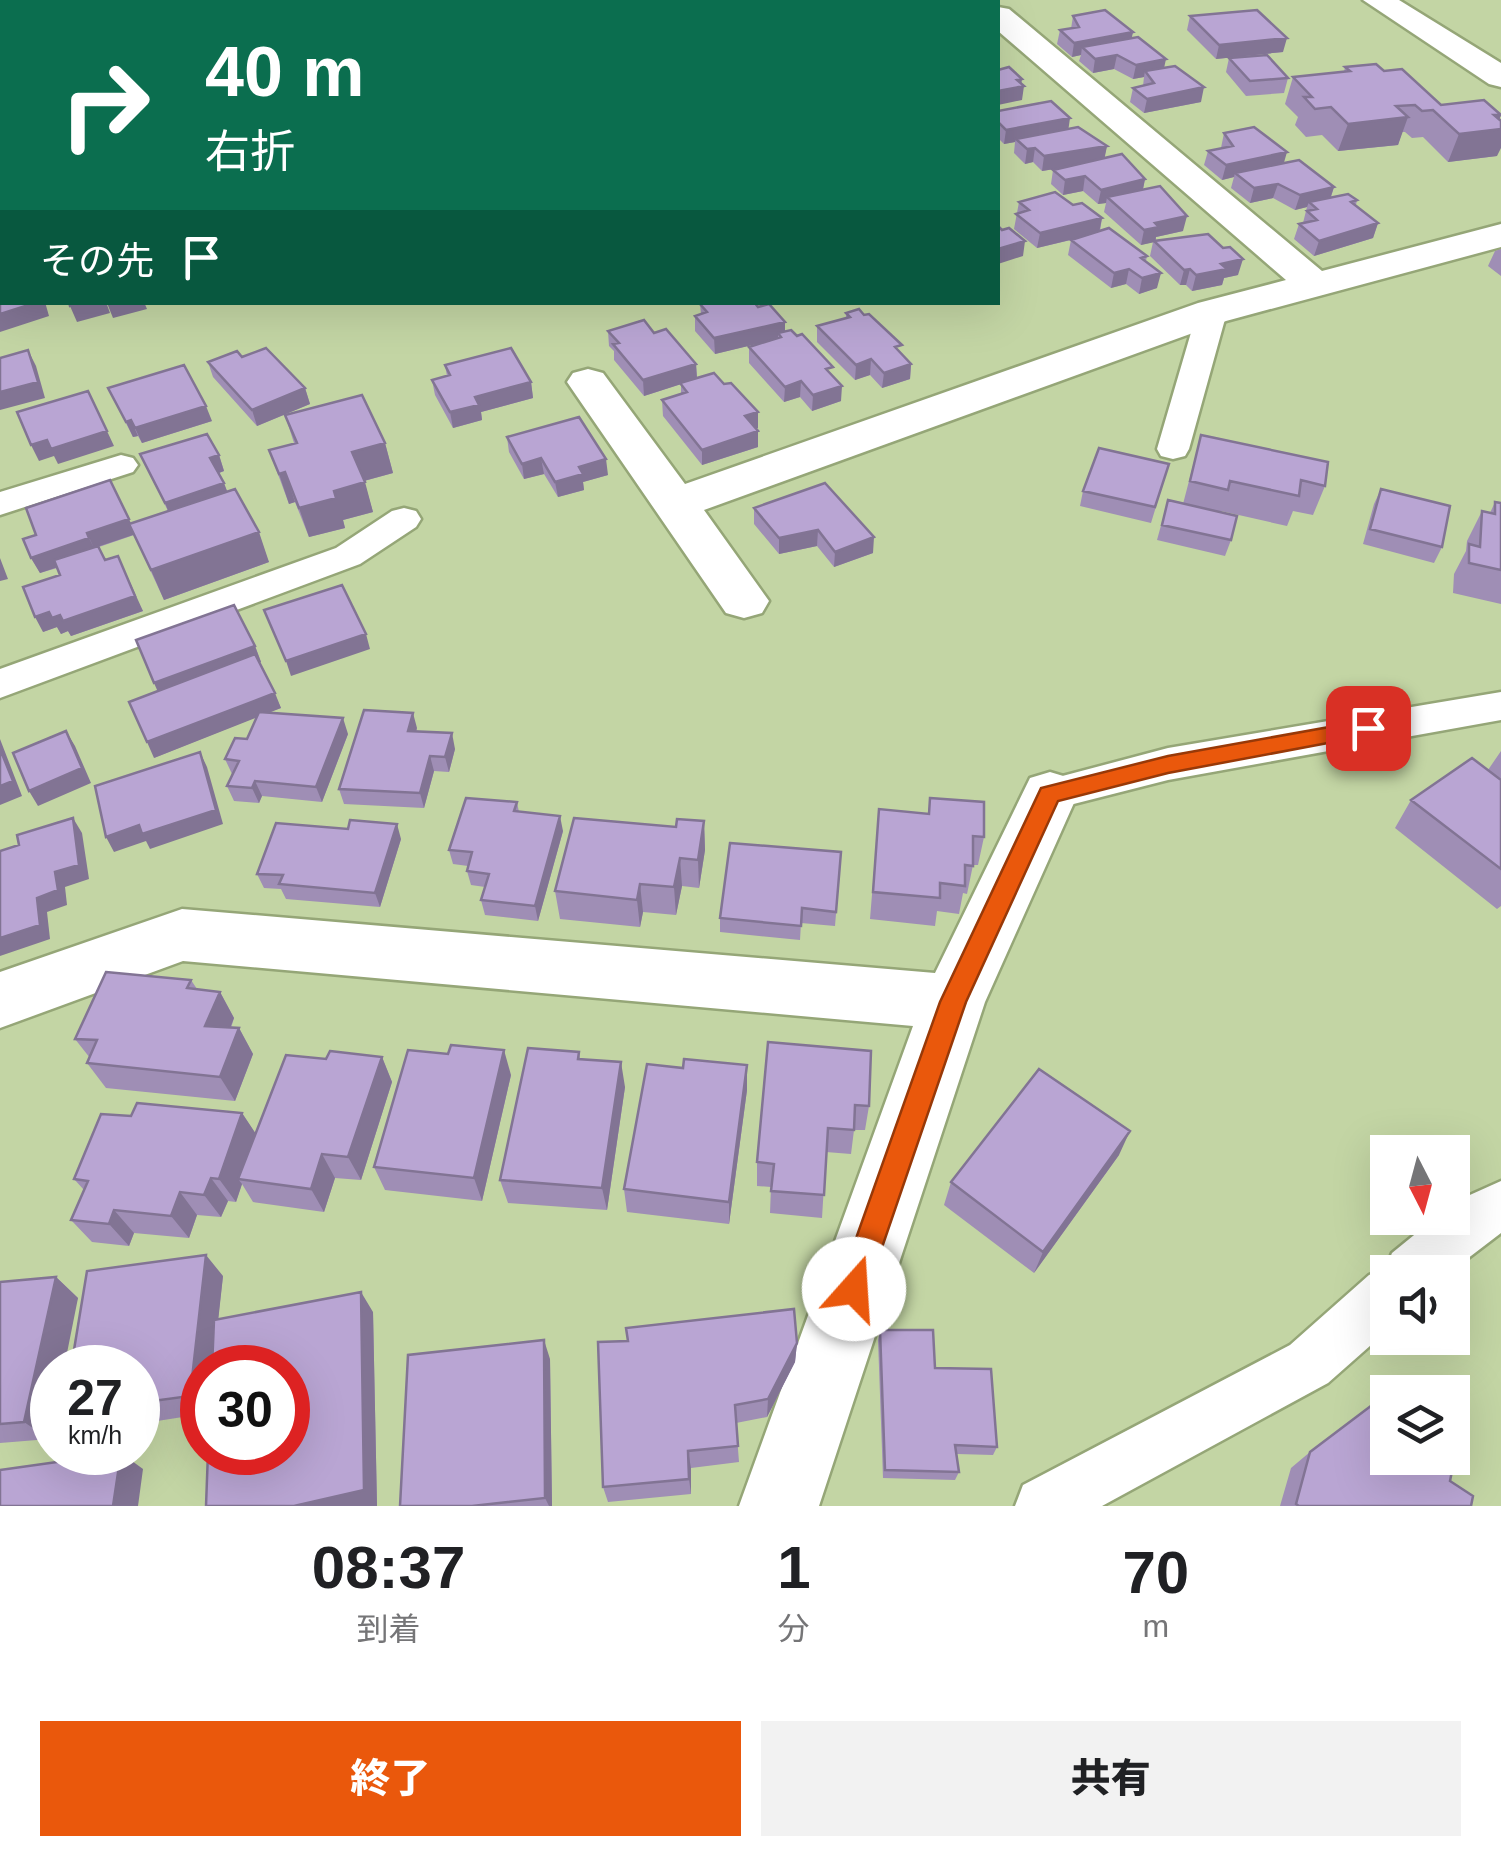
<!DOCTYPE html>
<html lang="ja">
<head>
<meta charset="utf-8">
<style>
  :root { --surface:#fff; --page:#f2f2f2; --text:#202124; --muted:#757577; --accent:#ea580c }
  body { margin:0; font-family:Helvetica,"Noto Sans JP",sans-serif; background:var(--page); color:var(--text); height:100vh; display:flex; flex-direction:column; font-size:38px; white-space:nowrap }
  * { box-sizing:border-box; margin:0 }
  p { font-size:32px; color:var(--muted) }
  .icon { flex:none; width:55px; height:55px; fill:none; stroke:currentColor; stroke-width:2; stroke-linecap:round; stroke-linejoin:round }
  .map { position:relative; height:1506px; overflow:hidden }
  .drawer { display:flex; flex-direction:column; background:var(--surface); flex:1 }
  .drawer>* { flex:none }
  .banner { position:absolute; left:0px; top:0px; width:1000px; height:305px; box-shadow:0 10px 40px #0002; background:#0b6e4f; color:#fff; overflow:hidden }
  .needle { width:65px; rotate:174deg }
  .fabs { position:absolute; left:1370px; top:1135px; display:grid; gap:20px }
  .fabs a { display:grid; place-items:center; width:100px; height:100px; border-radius:0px; background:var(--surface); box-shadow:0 10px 40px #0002; font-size:50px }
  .speed { position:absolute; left:30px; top:1345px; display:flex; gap:20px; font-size:50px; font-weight:700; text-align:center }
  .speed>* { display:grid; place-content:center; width:130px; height:130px; border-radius:50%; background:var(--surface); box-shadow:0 10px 40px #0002; line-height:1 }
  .speed small { font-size:25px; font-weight:400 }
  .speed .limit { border:15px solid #d22; background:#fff; color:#111 }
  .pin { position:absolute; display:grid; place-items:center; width:85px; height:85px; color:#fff; margin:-42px; border-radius:20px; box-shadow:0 5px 15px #0006 }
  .me { position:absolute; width:110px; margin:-55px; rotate:19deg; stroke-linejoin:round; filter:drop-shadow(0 0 8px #0008) }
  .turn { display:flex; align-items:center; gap:35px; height:210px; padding:0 40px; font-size:45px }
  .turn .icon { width:130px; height:130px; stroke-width:2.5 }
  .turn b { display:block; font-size:70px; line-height:85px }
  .then { display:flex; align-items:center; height:95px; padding:0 40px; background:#0003; gap:20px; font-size:38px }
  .eta { display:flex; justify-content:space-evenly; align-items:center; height:170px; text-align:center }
  .eta b { font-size:60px; font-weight:800; line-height:70px }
  .button { display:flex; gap:20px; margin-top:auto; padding:20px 40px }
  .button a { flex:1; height:115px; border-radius:0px; background:var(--accent); color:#fff; font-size:40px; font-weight:800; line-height:115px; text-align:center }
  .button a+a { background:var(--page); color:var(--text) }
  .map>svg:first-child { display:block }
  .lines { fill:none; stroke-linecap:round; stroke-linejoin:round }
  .service-casing { stroke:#95a677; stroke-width:5 }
  .minor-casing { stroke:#95a677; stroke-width:5 }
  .tertiary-casing { stroke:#95a677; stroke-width:5 }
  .service { fill:#fff; fill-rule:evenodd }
  .minor { fill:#fff; fill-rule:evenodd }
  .tertiary { fill:#fff; fill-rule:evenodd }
  .wall { fill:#9f8eb5 }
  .shaded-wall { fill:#827494 }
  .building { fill:#b9a5d3; stroke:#827494; stroke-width:2.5 }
  .route { fill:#ea580c; stroke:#983908; stroke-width:2.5 }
</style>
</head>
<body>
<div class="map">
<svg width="1501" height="1506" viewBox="0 0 1501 1506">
  <rect width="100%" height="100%" fill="#c3d5a4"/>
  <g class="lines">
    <!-- service casing -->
    <g class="service-casing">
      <path id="service" d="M1212 303 1222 306 1227 312 1189 449 1185 456 1173 459 1161 456 1157 449 1197 312 1202 306Z
        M121 455 133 458 138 465 133 472 0 515V492Z
        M404 508 416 511 421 519 416 527 360 564 0 698V669L336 548 392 511Z
        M1501 692V720L1168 780 1050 810 1036 805 1030 794 1036 783 1168 748Z
        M1501 1181V1233L1450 1272H1388V1330L1328 1383 1102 1506H1015L1023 1485 1290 1345 1369 1275 1386 1268 1392 1253 1435 1218H1452V1203Z"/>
    </g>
    <!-- minor casing -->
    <g class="minor-casing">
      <path id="minor" d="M998 7 1009 9 1322 271 1501 224V247L1226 321 704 510 769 601 762 613 744 618 726 613 567 382 573 373 588 369 603 373 685 484 1198 303 1286 280 998 31Z
        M2 252V276L0 277V253Z
        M1050 772 1070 778 1078 794 985 1002 819 1506H739L913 1026 183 961 0 1028V972L182 909 935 973 1030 778Z"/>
    </g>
    <!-- tertiary casing -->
    <g class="tertiary-casing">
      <path id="tertiary" d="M1363 0H1399L1501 63V87L1489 84Z"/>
    </g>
    <!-- service -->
    <use href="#service" class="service"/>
    <!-- minor -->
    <use href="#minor" class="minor"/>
    <!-- tertiary -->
    <use href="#tertiary" class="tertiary"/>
  </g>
  <!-- wall -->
  <path class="wall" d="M854 0H949L941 2H839Z
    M1073 16 1133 32 1131 38 1201 102 1144 113 1130 102 1133 88 1143 86 1144 77 1133 79 1114 69 1093 73 1079 61 1081 55 1072 57 1057 44 1060 30 1071 29Z
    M1190 16 1283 52 1216 59 1187 30Z
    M1229 58 1288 78 1284 93 1246 96 1226 72Z
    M1345 67 1384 71 1441 105 1501 115 1499 119 1497 156 1448 162 1423 137 1412 138 1405 132H1402L1398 145 1338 151 1322 135 1306 137 1295 125 1298 117 1285 104 1293 77 1344 72Z
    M998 111 1068 129 1107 146 1104 158 1145 179 1143 189 1183 231 1156 237V240L1238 275 1224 278 1222 285 1192 291 1186 285H1180L1150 256 1153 242 1141 245 1104 212 1106 203 1098 204 1083 191 1063 195 1051 184 1053 170 1067 167 1042 171 1033 162 1025 164 1014 153 1015 142 1004 144 998 138Z
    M1224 133 1334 187 1331 197 1357 200 1356 205 1378 223 1373 238 1314 256 1294 239 1299 224 1303 223 1307 207 1295 210 1273 198 1250 203 1231 188 1234 177 1222 180 1204 165 1208 151 1221 148Z
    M1019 202 1073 205 1102 218 1100 231 1147 256 1146 261 1157 288 1139 294 1126 284 1111 288 1068 255 1071 240 1075 239 1037 248 1014 229Z
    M1501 249V276L1488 266 1495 251Z
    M700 304 758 307 785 322V331L832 375 841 401 812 411 800 397 784 402 749 363V347L772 340 715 354 695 331V316L701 314Z
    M846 313 901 353 911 364 910 379 882 388 870 375 855 380 817 342V326L846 318Z
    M608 331 654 333 696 364 697 378 758 428H755L758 447 702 465 663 416 662 400 681 394V384L644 396 614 360V351L609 346Z
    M242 357 305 388 310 404 257 426 213 377 208 362Z
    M445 365 531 382 533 398 481 412 482 420 453 428 435 395 432 380 447 376Z
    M108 388 212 421 142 443 138 436 133 437Z
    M285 415 385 443 393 473 364 481 373 512 343 520 345 528 309 537 295 502 289 504 269 450 294 443Z
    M1201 435 1325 486 1313 515 1293 511 1287 526 1221 511 1231 540 1225 556 1157 540 1168 500 1183 504Z
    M507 437 608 475 583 482 584 490 558 497 544 474 524 479 509 452Z
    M140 454 219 455 224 471 219 473 227 491 269 562 164 600 134 535 99 547 105 560 143 611 71 636 68 631 61 634 57 627 43 632 60 575 57 568 40 573 31 558 168 511Z
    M1169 464 1151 523 1080 506 1083 491Z
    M825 483 873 553 834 567 817 546 779 554 754 524V508Z
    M1381 489 1442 547 1434 563 1363 544 1374 504Z
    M1495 502 1501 503V604L1453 593 1454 574 1466 551 1467 541 1482 511 1490 513Z
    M255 646 261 662H259L281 708 269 712 348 734 322 802 262 796 259 803 234 801 227 786 232 774 225 759 247 739 256 717 154 758Z
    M417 728 416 731 455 749 449 772 434 771 424 808 344 804 339 789Z
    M1501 751V906L1497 909 1395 828 1411 800 1488 770Z
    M930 798 984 837 978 865H973L967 894 963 893 959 914 937 911 935 926 870 919 879 809 928 814Z
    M517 802 519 812 563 831 538 921 485 915 481 900 485 887 471 885 467 871 468 866 453 864 449 850Z
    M704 821 705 850 699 888 682 886 676 915 643 912 640 927 560 919 555 891 676 827Z
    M401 839 380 907 286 899 281 889 264 888 257 874Z
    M841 852 835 926 801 923 800 940 720 932V918Z
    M191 980 197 989 220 992 234 1018 231 1028H239L253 1054 235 1101 106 1088 87 1063 90 1058 75 1039Z
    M768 1042 869 1106 865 1130H854L851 1154 826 1152 822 1218 770 1213 771 1187 757 1186V1162Z
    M579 1052 580 1059 625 1087 607 1210 508 1203 500 1180Z
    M382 1057 392 1082 361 1180 335 1178 324 1212 253 1202 242 1184 236 1202 228 1201 221 1217 197 1215 189 1238 134 1233 129 1246 92 1242 71 1220 84 1190 74 1179 131 1116 242 1113 255 1133 326 1059Z
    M747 1065V1090L729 1224 627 1212 624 1189 683 1068Z
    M511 1075 482 1201 385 1190 374 1167Z
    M1119 1155 1034 1273 944 1205 951 1182Z
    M223 1276 218 1319 373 1312 377 1506 288 1452 202 1368V1414L138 1424V1368Z
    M56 1277 78 1298 52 1368V1420L49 1439 0 1443V1282Z
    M880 1330 935 1368 997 1447 993 1455 957 1454 959 1472 955 1480 883 1478 878 1340Z
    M797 1343 795 1362 767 1417 736 1423 739 1462 691 1468V1494L608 1502 603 1487Z
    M550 1359 552 1506H400Z
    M1310 1452 1450 1481 1471 1506H1280L1291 1468Z"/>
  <!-- shaded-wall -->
  <path class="shaded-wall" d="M1133 32 1130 46 1082 47 1081 55 1072 57 1074 43Z
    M1287 38 1283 52 1216 59 1219 45Z
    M1117 55 1114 69 1093 73 1095 59Z
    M1166 59 1163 73 1145 71 1144 77 1133 79 1136 65Z
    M1022 79 1021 86H1024L1022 100 998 105V91L1017 80Z
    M1204 87 1201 102 1144 113 1147 99Z
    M2 93V109L0 110V94Z
    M1494 115H1501L1495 130 1501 129V148L1497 156 1448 162 1459 134Z
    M1408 117 1398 145 1338 151 1348 124Z
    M1070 118 1068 132 1016 139 1015 142 1004 144 1006 130Z
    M1107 146 1104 161 1042 171 1044 156Z
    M1035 148 1033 162 1025 164 1027 149Z
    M1287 152 1283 166 1235 173 1234 177 1222 180 1226 165Z
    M1085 176 1083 191 1063 195 1065 180Z
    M1145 179 1142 194 1107 197 1106 203 1098 204 1101 190Z
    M1278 184 1273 198 1250 203 1254 188Z
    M1334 187 1329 202H1309L1307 207 1295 210 1300 195Z
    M1187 216 1183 231 1156 237 1155 242 1141 245 1144 230 1155 223Z
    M1102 218 1099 233 1037 248 1040 233Z
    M1378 223 1373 238 1314 256 1319 241Z
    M1025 241 1023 256 998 264V249Z
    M1243 259 1238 275 1224 278 1222 285 1192 291 1196 275 1221 264Z
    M1129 269 1126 284 1111 288 1114 273Z
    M1190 269 1186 285H1180L1184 270Z
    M1161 273 1157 288 1139 294 1142 278Z
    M38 302H45L49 316 0 332V314Z
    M86 302H106L110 313 77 322 70 306Z
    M108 302H144L147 309 113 318 107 303Z
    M785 322V337L778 333V339L715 354 714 338Z
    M28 350 36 366 45 398 0 410V392Z
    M871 359 870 375 855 380 856 365Z
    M696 364 697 379 644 396 643 380Z
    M911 364 910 379 882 388 884 373Z
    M801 381 800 397 784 402 785 387Z
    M531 382 533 398 481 412 482 420 453 428 450 412 475 397Z
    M842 386 841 401 812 411 813 395Z
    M305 388 310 404 257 426 252 410Z
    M206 406 212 421 142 443 135 428Z
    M758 412V428L745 432V416Z
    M131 420 138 436 133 437 126 422Z
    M107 431 114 446 58 464 54 456 39 461 31 445 47 440Z
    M758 431V447L702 465V450Z
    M385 443 393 473 360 482 352 452Z
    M219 455 224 471 216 474 210 458Z
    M541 458 544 474 524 479 522 464Z
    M606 459 608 475 583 482 584 490 558 497 555 482 579 467Z
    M285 472 295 502 289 504 279 474Z
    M365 482 373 512 343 520 345 528 309 537 299 508 334 491Z
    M224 483 230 499 171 518 165 503Z
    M129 519 136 534 94 548 87 533Z
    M818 530 817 546 779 554V538Z
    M259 532 269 562 164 600 151 570Z
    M874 537 873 553 834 567 835 552Z
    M89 538 97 554 40 573 31 558Z
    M118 556 143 611 71 636 68 631 61 634 57 627 43 632 35 617Z
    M0 558 8 579 0 581Z
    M366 634 370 649 291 676 286 661Z
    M255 646 261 662 161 699 154 683Z
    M275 693 281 708 154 758 147 742Z
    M413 713 417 728 412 746 408 731Z
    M343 718 348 734 322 802 316 787Z
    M66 731 75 746 91 783 38 806 29 791Z
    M452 733 455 749 449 772 445 757Z
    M0 739 22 796 0 805Z
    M200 752 207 767 223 824 150 849 146 841 114 852 106 837Z
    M430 756 434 771 424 808 420 793Z
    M255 781 262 796 259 803 252 788Z
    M560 816 563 831 538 921 535 906Z
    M73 818 82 833 89 879 65 887 67 905 47 912 50 939 0 956V938L37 898 55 872Z
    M704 821 705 850 699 888 698 860Z
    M397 824 401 839 380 907 375 893Z
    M680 858 682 886 676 915 674 887Z
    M640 884 643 912 640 927 637 900Z
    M220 992 234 1018 221 1051 205 1026Z
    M239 1028 253 1054 235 1101 220 1077Z
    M504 1050 511 1075 482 1201 474 1178Z
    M382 1057 392 1082 361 1180 348 1157Z
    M621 1062 625 1087 607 1210 602 1188Z
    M747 1065V1090L729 1224V1202Z
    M242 1113 258 1137 238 1179 242 1184 236 1202 219 1179Z
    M1130 1131 1119 1155 1034 1273 1043 1252Z
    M322 1154 335 1178 324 1212 311 1189Z
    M211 1178 228 1201 221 1217 204 1195Z
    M180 1192 197 1215 189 1238 171 1216Z
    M114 1210 134 1233 129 1246 109 1224Z
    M206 1255 223 1276 213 1368H202V1408L190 1396Z
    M56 1277 78 1298 64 1368H52V1420L49 1439 24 1422Z
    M361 1292 373 1312 377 1506H294Z
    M544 1340 550 1359 552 1506H549L545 1498Z
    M797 1343 795 1362 767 1417 768 1399Z
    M688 1451 691 1468V1494L689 1479Z
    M121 1453 143 1469 138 1506H113Z"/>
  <!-- building -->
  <path class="building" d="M556 0H629L631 2H559Z
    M854 0H898L901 2H839Z
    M1105 10 1133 32 1074 43 1060 30 1079 27 1073 16Z
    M1257 10 1287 38 1219 45 1190 16Z
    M1138 37 1166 59 1136 65 1117 55 1095 59 1082 47Z
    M1267 55 1288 78 1250 81 1229 58Z
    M1376 64 1384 71 1402 69 1441 105 1484 100 1501 115H1494L1501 121V129L1459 134 1433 110 1422 111 1415 105 1396 106 1408 117 1348 124 1331 107 1315 109 1304 97H1312L1293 77 1350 71 1345 67Z
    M1175 66 1204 87 1147 99 1133 88 1154 83 1145 71Z
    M1009 67 1022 79 1017 80 1024 86 998 91V70Z
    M0 78 2 80V93L0 94Z
    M1051 101 1070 118 1006 130 998 122V111Z
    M1078 127 1107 146 1044 156 1035 148 1027 149 1016 139Z
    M1254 127 1287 152 1226 165 1208 151 1233 146 1224 133Z
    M1122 154 1145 179 1101 190 1085 176 1065 180 1053 170Z
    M1299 160 1334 187 1300 195 1278 184 1254 188 1235 173Z
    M0 175H2V197L0 193Z
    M1160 186 1187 216 1155 223 1159 227 1144 230 1107 197Z
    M1055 192 1073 205 1082 203 1102 218 1040 233 1016 214 1029 210 1019 202Z
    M1348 194 1357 200 1351 202 1378 223 1319 241 1299 224 1317 220 1307 211 1317 209 1309 202Z
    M998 226 1002 230 1009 228 1025 241 998 249Z
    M1109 228 1147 256 1141 258 1161 273 1142 278 1129 269 1114 273 1071 240Z
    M1208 234 1223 248 1230 247 1243 259 1221 264 1227 269 1196 275 1190 269 1184 270 1154 241Z
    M2 274V302H38L0 314V275Z
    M69 302H86L70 306Z
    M705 302H754L758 307 769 304 785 322 714 338 695 316 707 312 700 304Z
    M859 309 864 315 869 314 902 345 895 347 911 364 884 373 871 359 856 365 817 326 850 317 846 313Z
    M644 320 654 333 666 329 696 364 643 380 613 344 619 343 608 331Z
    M791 330 797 336 802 334 833 367 826 369 842 386 813 395 801 381 785 387 749 347 781 337 778 333Z
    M266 348 305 388 252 410 208 362 237 351 242 357Z
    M511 348 531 382 475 397 479 405 450 412 432 380 450 375 445 365Z
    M28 350 38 382 0 392V358Z
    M184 365 206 406 135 428 131 420 126 422 108 388Z
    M714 373 724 384 731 383 758 412 745 416 758 431 702 450 662 400 687 392 680 383Z
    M88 391 107 431 51 449 47 440 31 445 17 412Z
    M362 395 385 443 352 452 365 482 334 491 336 498 299 508 285 472 279 474 269 450 297 443 285 415Z
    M579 417 606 459 579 467 583 474 555 482 541 458 522 464 507 437Z
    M207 434 219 455 210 458 224 483 165 503 140 454Z
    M1201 435 1328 462 1325 486 1301 480 1299 496 1230 481 1228 490 1190 481Z
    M1099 448 1169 464 1155 507 1083 491Z
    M110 480 129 519 87 533 89 538 31 558 23 539 36 535 26 508Z
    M825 483 874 537 835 552 818 530 779 538 754 508Z
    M235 489 259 532 151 570 129 524Z
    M1381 489 1450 506 1442 547 1370 529Z
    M1168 500 1237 516 1231 540 1162 525Z
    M1495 502 1501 503V570L1469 563V544L1480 547 1482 511 1495 514Z
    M98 546 105 560 118 556 135 596 63 621 60 615 52 618 49 612 35 617 23 587 60 575 54 560Z
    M342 585 366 634 286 661 264 610Z
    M234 605 255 646 154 683 136 640Z
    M255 654 275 693 147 742 129 702Z
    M364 710 413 713 408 731 452 733 445 757 430 756 420 793 339 789Z
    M259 712 343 718 316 787 255 781 252 788 227 786 239 761 225 759 235 738 247 739Z
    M66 731 82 768 29 791 13 753Z
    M0 749 13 781 0 786Z
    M200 752 216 810 142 834 139 825 106 837 95 786Z
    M1472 758 1501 780V869L1411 800Z
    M466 798 517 802 514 811 560 816 535 906 481 900 489 874 467 871 472 852 449 850Z
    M930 798 984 802V837L973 836V866L965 865V886L940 883V898L873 892 879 809 929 814Z
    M73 818 79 865 55 872 58 890 37 898 40 925 0 938V851L19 845 17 835Z
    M574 818 676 827 677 819 704 821 698 860 680 858 674 887 640 884 637 900 555 891Z
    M350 820 397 824 375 893 279 884 283 875 257 874 276 823 348 829Z
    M730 843 841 852 836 912 802 908 801 926 720 918Z
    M106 972 191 980 187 988 220 992 205 1026 239 1028 220 1077 87 1063 97 1040 75 1039Z
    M768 1042 871 1051 869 1106 855 1105 854 1130 828 1128 824 1195 771 1191 774 1164 757 1162Z
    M451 1045 504 1050 474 1178 374 1167 408 1050 448 1054Z
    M528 1048 579 1052 578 1059 621 1062 602 1188 500 1180Z
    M330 1051 382 1057 348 1157 322 1154 311 1189 238 1179 286 1055 326 1059Z
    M684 1059 747 1065 729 1202 624 1189 647 1064 683 1068Z
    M1039 1069 1130 1131 1043 1252 951 1182Z
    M137 1103 242 1113 219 1179 211 1178 204 1195 180 1192 171 1216 114 1210 109 1224 71 1220 88 1181 74 1179 101 1114 131 1116Z
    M206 1255 190 1396 138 1403V1368H71L87 1271Z
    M56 1277 24 1422 0 1424V1282Z
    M361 1292 364 1490 294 1506H206L208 1452H288V1368H212L214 1320Z
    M794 1309 797 1343 768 1399 735 1405 738 1446 688 1451 689 1479 603 1487 598 1342 628 1341 626 1328Z
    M880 1330H933L935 1368 991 1369 997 1447 955 1445 959 1472 885 1470Z
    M544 1340 545 1498 472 1506H400L408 1355Z
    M1395 1387 1405 1392H1388Z
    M1388 1393V1458H1452V1416L1462 1421 1450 1481 1473 1496 1471 1506H1299L1296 1504 1310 1452Z
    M121 1453 113 1506H0V1470Z"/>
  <!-- route -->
  <path class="route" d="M1368 720 1376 722 1379 728 1376 734 1168 773 1058 801 966 1002 864 1300 854 1304 843 1300 838 1289 940 1002 1041 788 1168 756Z"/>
</svg>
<div class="fabs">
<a><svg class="needle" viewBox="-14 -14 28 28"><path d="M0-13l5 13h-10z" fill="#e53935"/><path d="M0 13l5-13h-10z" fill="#757577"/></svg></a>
<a><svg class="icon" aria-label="sound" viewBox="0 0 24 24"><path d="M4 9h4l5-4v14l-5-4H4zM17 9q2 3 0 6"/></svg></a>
<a><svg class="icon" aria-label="layers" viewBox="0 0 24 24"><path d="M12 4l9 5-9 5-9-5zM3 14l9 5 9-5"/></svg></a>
</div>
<div class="speed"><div>27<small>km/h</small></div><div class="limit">30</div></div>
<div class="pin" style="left:1368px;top:728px;background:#d93025"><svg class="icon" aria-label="arrive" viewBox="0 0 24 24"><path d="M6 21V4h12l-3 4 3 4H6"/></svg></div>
<svg class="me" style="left:854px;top:1289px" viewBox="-20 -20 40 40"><circle r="19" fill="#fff"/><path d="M0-13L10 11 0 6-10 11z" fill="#ea580c"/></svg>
<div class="banner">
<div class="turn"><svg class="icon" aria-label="right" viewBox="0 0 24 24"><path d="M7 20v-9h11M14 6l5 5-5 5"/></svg><div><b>40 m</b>右折</div></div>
<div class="then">その先<svg class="icon" aria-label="arrive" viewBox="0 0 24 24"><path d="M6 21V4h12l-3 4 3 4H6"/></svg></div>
</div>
</div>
<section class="drawer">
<div class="eta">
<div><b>08:37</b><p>到着</p></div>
<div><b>1</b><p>分</p></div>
<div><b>70</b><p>m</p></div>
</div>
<div class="button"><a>終了</a><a>共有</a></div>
</section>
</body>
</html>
